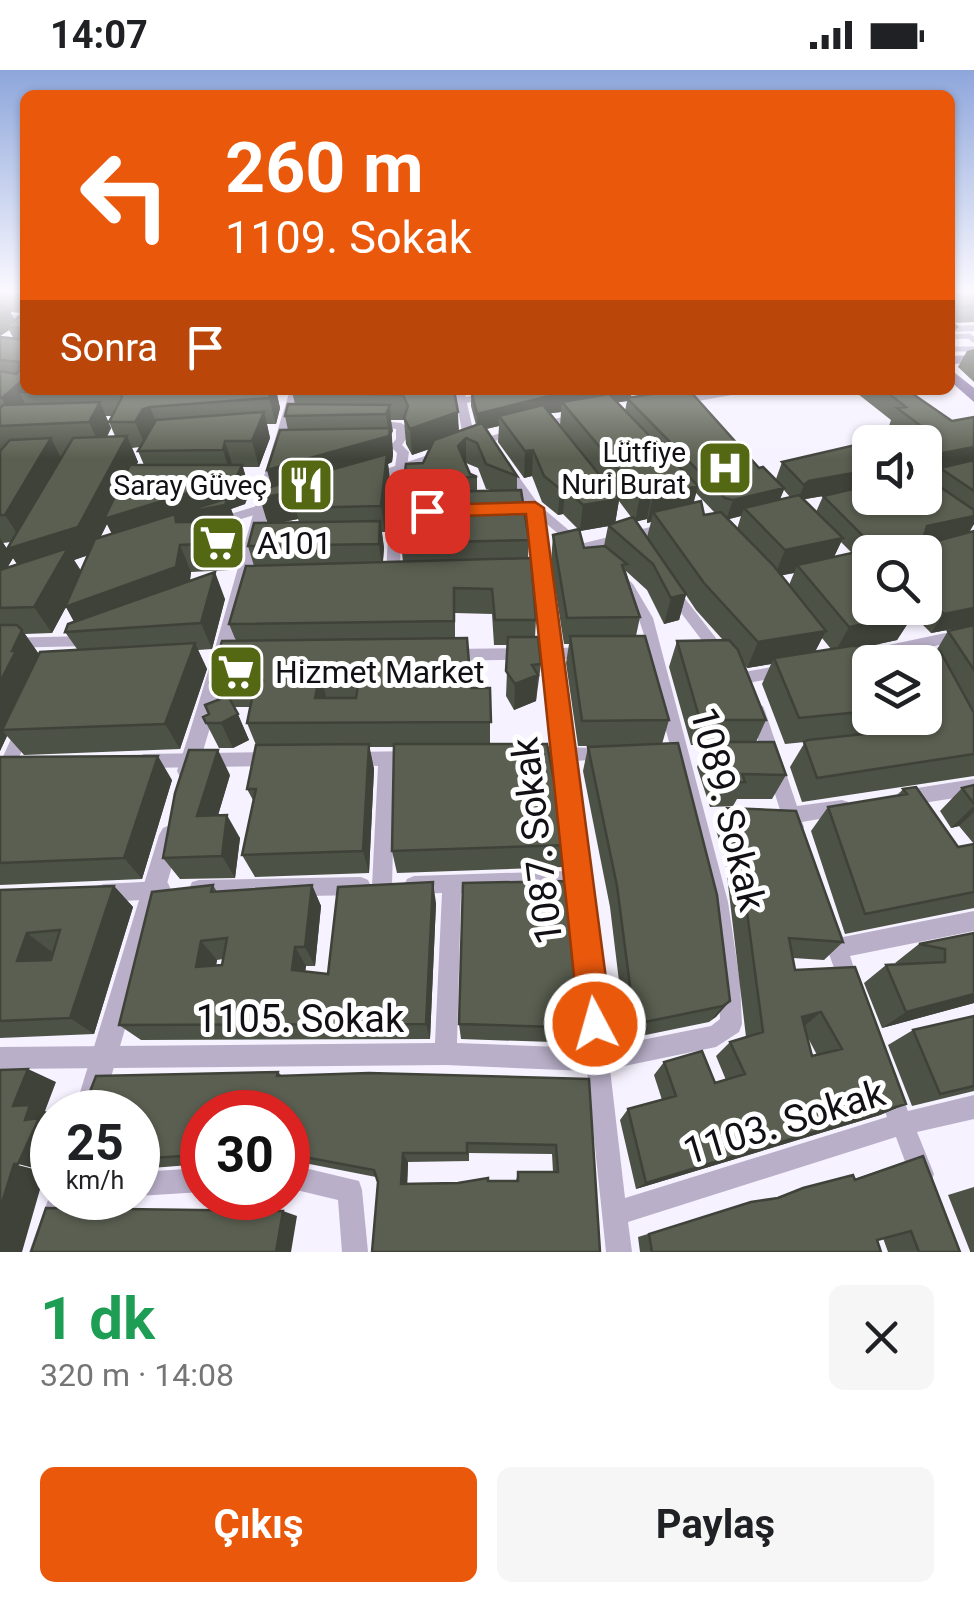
<!DOCTYPE html>
<html lang="tr">
<head>
<meta charset="utf-8">
<style>
  :root { --surface:#fff; --page:#f6f6f6; --text:#202124; --muted:#757577; --accent:#ea580c }
  body { margin:0; font-family:Roboto,sans-serif; background:var(--page); color:var(--text); height:100vh; display:flex; flex-direction:column; font-size:38px; white-space:nowrap }
  * { box-sizing:border-box; margin:0 }
  p { font-size:32px; color:var(--muted) }
  .icon { flex:none; width:55px; height:55px; fill:none; stroke:currentColor; stroke-width:2; stroke-linecap:round; stroke-linejoin:round }
  .map { position:relative; height:1182px; overflow:hidden }
  .details { display:flex; flex-direction:column; background:var(--surface); flex:1 }
  .details>* { flex:none }
  .hud { position:absolute; left:20px; top:20px; width:935px; height:305px; border-radius:15px; box-shadow:0 2px 8px #0004; background:#ea580c; color:#fff; overflow:hidden }
  .fabs { position:absolute; left:852px; top:355px; display:grid; gap:20px }
  .fabs a { display:grid; place-items:center; width:90px; height:90px; border-radius:15px; background:var(--surface); box-shadow:0 2px 8px #0004; font-size:50px }
  .speed { position:absolute; left:30px; top:1020px; display:flex; gap:20px; font-size:50px; font-weight:700; text-align:center }
  .speed>* { display:grid; place-content:center; width:130px; height:130px; border-radius:50%; background:var(--surface); box-shadow:0 2px 8px #0004; line-height:1 }
  .speed small { font-size:25px; font-weight:400 }
  .speed .limit { border:15px solid #d22; background:#fff; color:#111 }
  .pin { position:absolute; display:grid; place-items:center; width:85px; height:85px; color:#fff; margin:-42px; border-radius:20px; box-shadow:0 5px 15px #0006 }
  .me { position:absolute; width:110px; margin:-55px; rotate:354deg; stroke-linejoin:round; filter:drop-shadow(0 0 8px #0008) }
  .turn { display:flex; align-items:center; gap:35px; height:210px; padding:0 40px; font-size:45px }
  .turn .icon { width:130px; height:130px; stroke-width:2.5 }
  .turn b { display:block; font-size:70px; line-height:85px }
  .then { display:flex; align-items:center; height:95px; padding:0 40px; background:#0003; gap:20px; font-size:38px }
  .round { display:grid; place-items:center; flex:none; width:105px; height:105px; border-radius:15px; background:var(--page) }
  .head { display:flex; align-items:center; justify-content:space-between; height:170px; padding:0 40px }
  h1 { font-size:60px; font-weight:700; line-height:75px; color:#1e9e55 }
  .button { display:flex; gap:20px; margin-top:auto; padding:20px 40px }
  .button a { flex:1; height:115px; border-radius:15px; background:var(--accent); color:#fff; font-size:40px; font-weight:700; line-height:115px; text-align:center }
  .button a+a { background:var(--page); color:var(--text) }
  .status { display:flex; justify-content:space-between; align-items:center; height:70px; padding:0 50px; background:var(--surface); direction:ltr }
  .status svg { height:28px; fill:currentColor }
  .map>svg:first-child { display:block }
  .lines { fill:none; stroke-linecap:round; stroke-linejoin:round }
  .service { stroke:#b9afc8; stroke-width:5 }
  .minor { fill:#b9afc8; fill-rule:evenodd }
  .tertiary { fill:#b9afc8; fill-rule:evenodd }
  .secondary { fill:#9b8db2; fill-rule:evenodd }
  .primary { fill:#8675a1; fill-rule:evenodd }
  .wall { fill:#4d5246; fill-rule:evenodd }
  .shaded-wall { fill:#3f4239 }
  .building { fill:#5a5f51; stroke:#3f4239; stroke-width:2.5; fill-rule:evenodd }
  .route { fill:#ea580c; stroke:#983908; stroke-width:2.5 }
  .labels { text-anchor:middle; stroke-width:10; stroke-linejoin:round; paint-order:stroke }
  .far-poi-label { font-size:28px; fill:#121015; stroke:#fff; text-anchor:end }
  .poi-label { font-size:32px; fill:#121015; stroke:#fff; text-anchor:start }
  .near-street-label { font-size:38px; fill:#121015; stroke:#fff }
</style>
</head>
<body>
<div class="status"><b>14:07</b><svg viewBox="0 0 49 12"><path d="M0 12V9h3v3zM5 12V6h3v6zM10 12V3h3v9zM15 12V0h3v12zM26 1h20v11H26zM47 4h2v5h-2z"/></svg></div>
<div class="map">
<svg width="974" height="1182" viewBox="0 0 974 1182">
  <rect width="100%" height="100%" fill="#f6f2ff"/>
  <g class="lines">
    <!-- service -->
    <path class="service" d="M950 267 969 266 974 270
      M950 279H974"/>
    <!-- minor -->
    <path class="minor" d="M0 243 25 246V252L0 249Z
      M974 255V261L950 262V256Z
      M454 320H464L466 327 501 320H521L467 333 476 373 470 376 464 373 457 334H436L431 331 436 328H456Z
      M373 350 401 353 406 356V369L402 375 409 382 401 442 400 507 393 512 386 507 389 442 397 383 393 379 373 380 367 377 373 374 393 373 396 369V359L369 355V351Z
      M505 392 509 393 539 435 584 473 667 453 673 457 671 460 568 485 561 481 563 478 573 476 543 451 558 578 588 577 595 583 588 589H560L570 677 612 679 614 684 612 689 572 691 586 803 589 810 587 815 607 977 711 956 720 949C716 844 689 746 662 646 651 610 650 568 632 534 626 522 616 514 608 504L610 501H620L633 514 653 548 728 832 740 912 742 954 739 962 716 977 610 999 625 1128 887 1047 877 1019 880 1011 888 1008 896 1011 908 1041 974 1025V1049L917 1062 934 1104 931 1113 922 1116 913 1113 896 1067 628 1152 632 1182H606L587 1001 446 995 0 999V977L435 973 442 823 414 824 407 821 404 815 407 809 414 806 567 801 555 692 523 690 521 685 523 680 554 678 545 589 451 591 444 585 451 579 543 578 529 442 504 443 498 439 504 435H526L499 395ZM568 819 585 978 457 973 461 823Z
      M229 409H268L274 413 268 417 225 415V411Z
      M260 435 266 439 264 442 218 456 212 452 214 449Z
      M671 515 676 517 726 581 728 585 726 589H716L666 523 664 520 666 517Z
      M974 557V567L865 592 858 586 865 580Z
      M89 566 96 571 89 576 0 578V568Z
      M784 595 789 597 792 601 789 605 743 614 738 612 735 608 738 604 743 602Z
      M757 635 763 636 765 641 797 736 842 730 848 732 851 738 848 744 802 752 804 757 801 763 795 765 789 763 785 754 779 752 776 746 780 740 749 641 751 636Z
      M880 648H896L903 671 901 676 888 680 882 678 880 673 886 667Z
      M23 654 29 656 31 661 6 716 0 718V693L17 656Z
      M411 681 417 683 419 688 417 693 395 695 392 816 389 822 382 825 375 822 372 816 378 696 348 694 346 689 348 684 354 682Z
      M271 682 277 684 279 689 277 694 271 696 144 698 138 696 136 691 138 686 144 684Z
      M974 709V725L904 736 898 733 895 728 898 723 904 720Z
      M361 807 368 810 371 816 368 822 361 825 199 828 192 826 189 819 192 812 199 810Z
      M161 811 168 813 171 820 168 827 161 829 104 832 97 830 94 823 97 816 104 814Z
      M974 841V861L850 886 859 913 856 920 849 923 842 920 820 859 823 852 830 849 837 852 843 867Z
      M288 1094 359 1111 362 1120 368 1182H342L338 1130 288 1118Z
      M202 1098V1122L138 1126V1102Z"/>
    <!-- tertiary -->
    <path class="tertiary" d="M290 320H302C265 447 236 575 197 701L194 707 187 709 180 707 177 701C219 575 250 447 290 320Z
      M717 320H743L737 324 676 335 670 331Z
      M581 342 587 346 585 349 470 377 464 373Z
      M446 379 453 383 451 386 366 412 359 408Z
      M170 755 177 758 181 765 101 1042H74L159 765 163 758Z
      M52 1119V1128H77L59 1182H29Z"/>
    <!-- secondary -->
    <path class="secondary" d="M974 285V293L950 294V286Z"/>
    <!-- primary -->
    <path class="primary" d="M950 299 974 318V332L950 311Z"/>
  </g>
  <!-- wall -->
  <path class="wall" d="M0 223H25V320H288L285 325H277L280 338 276 354H267L270 368 259 397H243L250 421 245 434 231 439 237 455 234 461 229 462 235 478 230 500 191 502 190 511 225 529 212 579 198 580 207 599 180 679 24 685 7 666 0 681V267L14 269 9 260 0 266ZM10 242 21 243V245L15 250ZM105 346H112L109 352 115 366 107 367 111 358ZM140 377 138 381 144 395H136L138 392 132 378ZM107 454 112 464 100 468ZM11 472 7 479 17 494 7 498 13 488 3 473ZM88 485 81 501 74 490ZM66 537 74 552 65 562 77 579 39 584 25 564 52 563Z
    M950 223H974V252L953 253 957 257 950 270Z
    M974 279V312L958 297 967 281Z
    M454 320 459 361 476 355 471 336V322L469 323 468 320H632L631 327 646 325 641 320H692H689L759 398 776 409 782 392 900 365 889 356 891 350 858 324 860 320H907L952 351 974 347V454L969 463 974 555 931 563 913 545 897 570 869 576 882 582 936 581 948 561 974 555V641L960 619 974 643V706L802 732 790 697 805 672 785 674 762 614 771 594 747 598 743 593 766 650 756 672 786 705 772 729H737L733 736 710 737 697 697 706 675H691L669 597 677 571 723 570 696 540 686 525 679 550 664 554 647 520 626 501 640 547 636 566 669 650 662 674 730 931 709 952 626 969 610 837 583 701 588 677 605 676H578L566 593 569 574H564L551 492 553 465 578 459 563 444 558 445 542 432 532 406 524 408 498 372 499 356 486 359 517 406V420L529 470 528 488 536 550 535 567 541 594 536 631 514 640 506 626 508 575H494L492 544 455 543V568L471 618H490V674L567 775 563 797 397 803 392 781 394 677H369L374 699 369 803 255 807 242 785 254 732 247 719 256 675 247 653 250 637H234L249 670 233 678H219L203 647 209 644 218 630 210 612 236 571 229 554 254 496 248 476 267 453 272 416 267 400 288 360 285 346 295 334 292 322ZM627 331 625 341 617 332ZM561 342 560 356 550 343ZM391 350H404L406 374 412 385 430 379 423 393 404 409 405 423 401 473 403 492H383L384 478 382 462H385L390 410 388 394 392 392 393 384 391 365 393 361ZM870 372 925 428H870ZM466 393 478 398 486 419 490 420 477 421V407L470 404ZM784 420 790 427 780 429ZM696 423 715 443 704 445 693 433ZM823 426 816 442 804 429 824 426ZM619 431 631 447 615 453ZM741 446 737 459 728 449ZM298 449 299 452 279 453ZM647 449V453L651 452 647 467 636 451ZM608 456 604 476 584 478 580 461ZM841 472 852 483 834 487ZM870 482H925V538H870L863 489 870 488ZM794 503 789 515 781 505ZM822 568 831 579 815 582ZM870 592H925V648H899L904 659 882 662 892 648H870Z
    M0 687 172 710 142 809 0 815Z
    M230 705 218 745 240 768 235 808 180 809 163 788Z
    M974 715V838L845 864 811 761 828 737 897 726 903 719 958 777 974 774 959 756 951 758 940 741 962 718Z
    M727 738 843 872 824 890 793 888 795 900 906 1034 880 1045 636 1119 620 1050 628 1039 662 1030 654 1005 664 992 715 1013 726 1010 716 986 730 972 746 967 725 789 716 760ZM807 966 817 985 812 986Z
    M213 815 217 822 312 815 321 836 315 896H306L305 901 328 904 436 833 430 969 141 970 119 955ZM223 889 222 895 216 896 217 890Z
    M114 816 133 837 94 964 0 968V820Z
    M974 863V933L882 958 864 913 886 895 901 894 895 893 919 874Z
    M974 946V1021L912 1036 888 975 913 960Z
    M459 954 587 958 581 973 461 969Z
    M278 1002 282 1006 589 1009 600 1182 378 1112 376 1107 289 1090 288 1093V1042H202V1100L190 1095 138 1099V1042ZM469 1083 552 1084 553 1102H518L516 1111 407 1114 408 1092 469 1091Z
    M923 1086 960 1182H888L883 1168 877 1170 881 1182H640L638 1167 751 1132 769 1130 803 1118 854 1109Z
    M974 1117V1182H970V1181L948 1125Z"/>
  <!-- shaded-wall -->
  <path class="shaded-wall" d="M9 239 17 255 7 256 9 260 0 266V244Z
    M25 308V320L19 322 25 333 11 345 2 328Z
    M272 320H276L280 338 276 354 269 328Z
    M590 320H632L630 330 627 328V331L569 340 562 332 561 342 544 344 499 346V356L477 361V344L545 327Z
    M651 320H692L649 327Z
    M100 332 111 358 101 378 89 352Z
    M390 335 393 384 392 392 388 394 390 410 385 462 381 436 386 394 292 422 298 449 268 455 260 428 274 426 267 400 389 366 386 344Z
    M150 337 160 362 146 377 135 352 143 339Z
    M264 342 270 368 259 397 252 371Z
    M458 342 459 368 412 385 410 359Z
    M127 366 138 392 110 447 242 395 250 421 245 434 231 439 237 455 234 461 229 462 235 478 230 500 220 473 186 471 187 479 178 456 118 476 107 454 92 484 74 490 83 504 180 475 191 502 188 524 80 561 66 537 52 563 34 537 25 506 7 479Z
    M51 368 64 394 22 471 5 445Z
    M466 368V393L459 400 458 376Z
    M225 371 233 397 231 406 223 380Z
    M974 377V394L940 398 939 400 925 403 932 385Z
    M533 380 532 406 524 408 525 381Z
    M870 400V417L801 430 796 434 804 415 809 411Z
    M698 416 691 443 653 442 651 452 647 453 653 426Z
    M565 418 563 444 558 445 560 419Z
    M784 418 777 438H744L741 446 726 450 733 430Z
    M652 423 647 449 635 452 640 425Z
    M619 429 615 455 580 461 583 435Z
    M974 446V454L968 463 916 475 927 456Z
    M380 451 384 478 382 500 379 474Z
    M0 468 13 488 0 510Z
    M843 468 830 495H797L794 503 774 507 785 480Z
    M215 502 225 529 212 579 201 553Z
    M686 524 679 550 664 554 671 528Z
    M974 538V555L931 563 944 544Z
    M914 544 897 570 834 584 849 557Z
    M22 560 40 586 2 660 7 666 0 681V612Z
    M826 561 812 587 774 588 771 594 747 598 758 572Z
    M195 573 207 599 180 679 165 654Z
    M320 604 327 630 322 654 315 628Z
    M538 605 536 631 514 640 515 614Z
    M238 644 249 670 233 678 221 653Z
    M369 674 374 699 369 803 363 781Z
    M218 680 230 705 211 769 197 746Z
    M158 686 172 710 142 809 124 788Z
    M974 736V742L959 756 951 758Z
    M227 745 240 768 235 808 222 786Z
    M433 812 436 833 430 969 426 954Z
    M312 815 321 836 315 896 305 877Z
    M114 816 133 837 94 964 70 948Z
    M27 863 52 882 43 909 17 891Z
    M201 871 217 890 212 915 196 897Z
    M295 877 306 896 303 918 292 900Z
    M974 924V933L882 958 906 942Z
    M730 931 716 947 709 952 723 936Z
    M821 942 802 958V947Z
    M28 999 56 1012 45 1041 52 1044V1093L49 1102 18 1094 13 1036Z
    M906 1034 880 1045 636 1119 646 1113Z
    M403 1083 408 1092 407 1121 401 1114Z
    M14 1094 45 1102 22 1182H0V1139Z
    M283 1141 297 1146 291 1182H276Z"/>
  <!-- building -->
  <path class="building" d="M0 223H25V308L2 328 0 327V301L16 304 20 300 19 292 0 290V267L19 269 20 258 7 256 21 245 20 228 0 226Z
    M950 223H974V236L955 237 952 252 957 257 952 261 950 259Z
    M0 237 9 239 0 244Z
    M25 317V320H110L19 322Z
    M118 320H272L269 328 150 337 143 339 135 352H109L122 327Z
    M293 320H454L458 342 410 359 404 348 408 336 403 325 292 322Z
    M471 320H590L545 327 477 344Z
    M676 320H689L759 398 763 397 784 418 733 430 725 428 627 328Z
    M884 320H907L952 351 974 347V377L932 385 933 412 974 440V446L927 456 924 466 937 471 974 461V538L944 544 925 526V482H883L882 469 868 471 823 426 870 415V428H925V372H870V400L809 411 804 415 782 392 925 359 897 338 906 337Z
    M609 324 698 416 653 426 652 423 640 425 562 332Z
    M100 332 89 352 0 356V338L3 335Z
    M288 334 390 335 386 344 285 346Z
    M543 335 619 429 583 435 565 418 560 419 544 406 533 380 525 381 499 346Z
    M264 342 252 371H225L223 380 138 381 156 350Z
    M482 353 517 406 486 394 477 373 466 368 458 376 470 404 477 407 404 409 406 394 423 393 434 370Z
    M390 358 389 366 267 400 280 360Z
    M127 366 78 457 7 479 73 368Z
    M51 368 5 445H0V381L10 370Z
    M387 384 381 436 295 438 292 422 260 428 263 419Z
    M974 390V421L940 398Z
    M130 395H242L236 408 104 449Z
    M521 420 529 470 401 473 402 423Z
    M799 425 843 468 785 480 744 438Z
    M228 428 225 435 178 444Z
    M701 431 704 445 721 442 773 495 826 561 758 572 704 513 653 442Z
    M175 444 176 452H226L220 473 180 475 176 497 65 537 95 469Z
    M633 447 686 524 671 528 653 494 608 455Z
    M380 451 379 474 248 476 254 453Z
    M579 459 584 478 605 476 627 494 622 495 640 547 567 548 553 465Z
    M68 478 34 537 0 538V500Z
    M856 482 870 497V538H908L914 544 849 557 797 495Z
    M531 488 536 550H495L492 519 454 518V551L229 554 246 496Z
    M215 502 201 553 65 562 68 554Z
    M0 555H17L22 560 12 581H16L0 612Z
    M974 555V600L948 561Z
    M570 566H645L669 650 582 651Z
    M508 567H538L541 594 532 595 538 605 515 614 506 601Z
    M467 568 471 618H490L491 652 247 653 255 614 264 610 210 612 222 571ZM360 603 356 628H315L320 604Z
    M729 570 738 580 766 650H700L677 571Z
    M195 573 165 654 2 660 40 582Z
    M851 576H879L882 582 940 581 974 643V684L817 708 804 672 808 670 910 659 918 655 922 648H925V592H870V641L799 648 774 588Z
    M228 626 238 644 221 653H206L203 647 209 644 205 635Z
    M707 672H774L786 705 742 704 745 712 721 713Z
    M678 673 717 825 730 931 723 936 635 954 617 816 588 677Z
    M369 674 363 781 242 785 256 719H247L256 675Z
    M394 674H547L567 775 392 781Z
    M189 680H218L197 746 227 745 222 786 163 788 175 723Z
    M158 686 124 788 0 793V687Z
    M974 715V734L962 718Z
    M916 717 958 777 974 774V822L865 844 828 737 907 724 903 719Z
    M727 738 796 741 843 872 789 868 795 900 855 897 906 1034 646 1113 628 1039 676 1026 664 992 702 981 715 1013 745 1004 730 972 763 962 737 767ZM821 942 842 979 812 986 802 947Z
    M570 811 587 958 459 954 463 813Z
    M433 812 426 954 119 955 152 822 213 815 211 822 312 815 305 877H295L292 900 328 904 338 817ZM227 868 222 895 196 897 201 871Z
    M114 816 70 948 0 951V820ZM60 860 51 890 17 891 27 863Z
    M974 863V924L906 942 886 895 945 892V879L919 874Z
    M974 946V1016L940 1024 913 960Z
    M28 999 13 1036 30 1035 25 1050 39 1048 18 1094H14L0 1139V1000Z
    M278 1002 277 1006 369 1003 589 1009 600 1182H372L378 1112 374 1100 288 1084V1042H202V1095H198V1092L186 1093 182 1086 138 1089V1042H82L96 1006ZM467 1073 556 1075 558 1102H518V1111H488V1108L458 1113 401 1114 403 1083H467Z
    M923 1086 960 1182H919L911 1161 877 1170 881 1182H652L649 1164 751 1132 778 1128 803 1118 853 1105 855 1110Z
    M46 1138 283 1141 276 1182H31Z"/>
  <!-- sky -->
  <linearGradient id="sky" x2="0" y2="1"><stop stop-color="#8da6db"/><stop offset="0.57" stop-color="#fbf9ff"/><stop offset="1" stop-color="#fbf9ff" stop-opacity="0"/></linearGradient>
  <rect width="974" height="389" fill="url(#sky)"/>
  <!-- route -->
  <path class="route" d="M535 432 544 438 612 954 607 965 595 970 584 965 579 954 526 444 427 447 417 441 427 435Z"/>
  <!-- icons -->
  <defs>
    <g id="hospital-square" transform="scale(2.875)"><rect x="-9" y="-9" width="18" height="18" rx="4" fill="#546713" stroke="#fff"/><path d="M-5-5h3v3.5h4V-5h3V5h-3V1.5h-4V5h-3Z" fill="#fff"/></g>
    <g id="restaurant-square" transform="scale(2.875)"><rect x="-9" y="-9" width="18" height="18" rx="4" fill="#546713" stroke="#fff"/><path d="M-5-6h1v4h1v-4h1v4h1v-4h1v5L-1.5 .5V6h-2V.5L-5-1ZM5-6V6H3V1.5H1.5Q1.5-4 5-6Z" fill="#fff"/></g>
    <g id="supermarket-square" transform="scale(2.875)"><rect x="-9" y="-9" width="18" height="18" rx="4" fill="#546713" stroke="#fff"/><path d="M-6-5.5h2.5l.6 2H6L4.5 2H-2.5L-4.4-4H-6ZM-1.5 3.2a1.3 1.3 0 1 0 .1 0ZM3 3.2a1.3 1.3 0 1 0 .1 0Z" fill="#fff"/></g>
  </defs>
  <g fill-rule="evenodd">
    <use href="#hospital-square" x="725" y="398"/>
    <use href="#restaurant-square" x="306" y="415"/>
    <use href="#supermarket-square" x="218" y="473"/>
    <use href="#supermarket-square" x="236" y="602"/>
  </g>
  <g class="labels">
    <!-- far-poi labels -->
    <g class="far-poi-label">
      <text x="686" y="392">Lütfiye<tspan x="686" dy="32">Nuri Burat</tspan></text>
      <text x="267" y="425">Saray Güveç</text>
    </g>
    <!-- poi labels -->
    <g class="poi-label">
      <text x="257" y="484">A101</text>
      <text x="275" y="613">Hizmet Market</text>
    </g>
    <!-- near-street labels -->
    <g class="near-street-label">
      <text transform="translate(728 739) rotate(76)" y="13">1089. Sokak</text>
      <text transform="translate(537 771) rotate(-97)" y="13">1087. Sokak</text>
      <text x="300" y="962">1105. Sokak</text>
      <text transform="translate(784 1052) rotate(-17)" y="13">1103. Sokak</text>
    </g>
  </g>
</svg>
<div class="fabs">
<a><svg class="icon" aria-label="sound" viewBox="0 0 24 24"><path d="M4 9h4l5-4v14l-5-4H4zM17 9q2 3 0 6"/></svg></a>
<a><svg class="icon" aria-label="search" viewBox="0 0 24 24"><circle cx="10" cy="10" r="6"/><path d="M15 15l6 6"/></svg></a>
<a><svg class="icon" aria-label="layers" viewBox="0 0 24 24"><path d="M12 4l9 5-9 5-9-5zM3 14l9 5 9-5"/></svg></a>
</div>
<div class="speed"><div>25<small>km/h</small></div><div class="limit">30</div></div>
<div class="pin" style="left:427px;top:441px;background:#d93025"><svg class="icon" aria-label="arrive" viewBox="0 0 24 24"><path d="M6 21V4h12l-3 4 3 4H6"/></svg></div>
<svg class="me" style="left:595px;top:954px" viewBox="-20 -20 40 40"><circle r="17" fill="#ea580c" stroke="#fff" stroke-width="3"/><path d="M0-11L8 9 0 5-8 9z" fill="#fff"/></svg>
<div class="hud">
<div class="turn"><svg class="icon" aria-label="left" viewBox="0 0 24 24"><path d="M17 20v-9H6M10 6l-5 5 5 5"/></svg><div><b>260 m</b>1109. Sokak</div></div>
<div class="then">Sonra<svg class="icon" aria-label="arrive" viewBox="0 0 24 24"><path d="M6 21V4h12l-3 4 3 4H6"/></svg></div>
</div>
</div>
<section class="details">
<div class="head"><div><h1>1 dk</h1><p>320 m · 14:08</p></div><a class="round"><svg class="icon" aria-label="close" viewBox="0 0 24 24"><path d="M6 6l12 12M18 6L6 18"/></svg></a></div>
<div class="button"><a>Çıkış</a><a>Paylaş</a></div>
</section>
</body>
</html>
